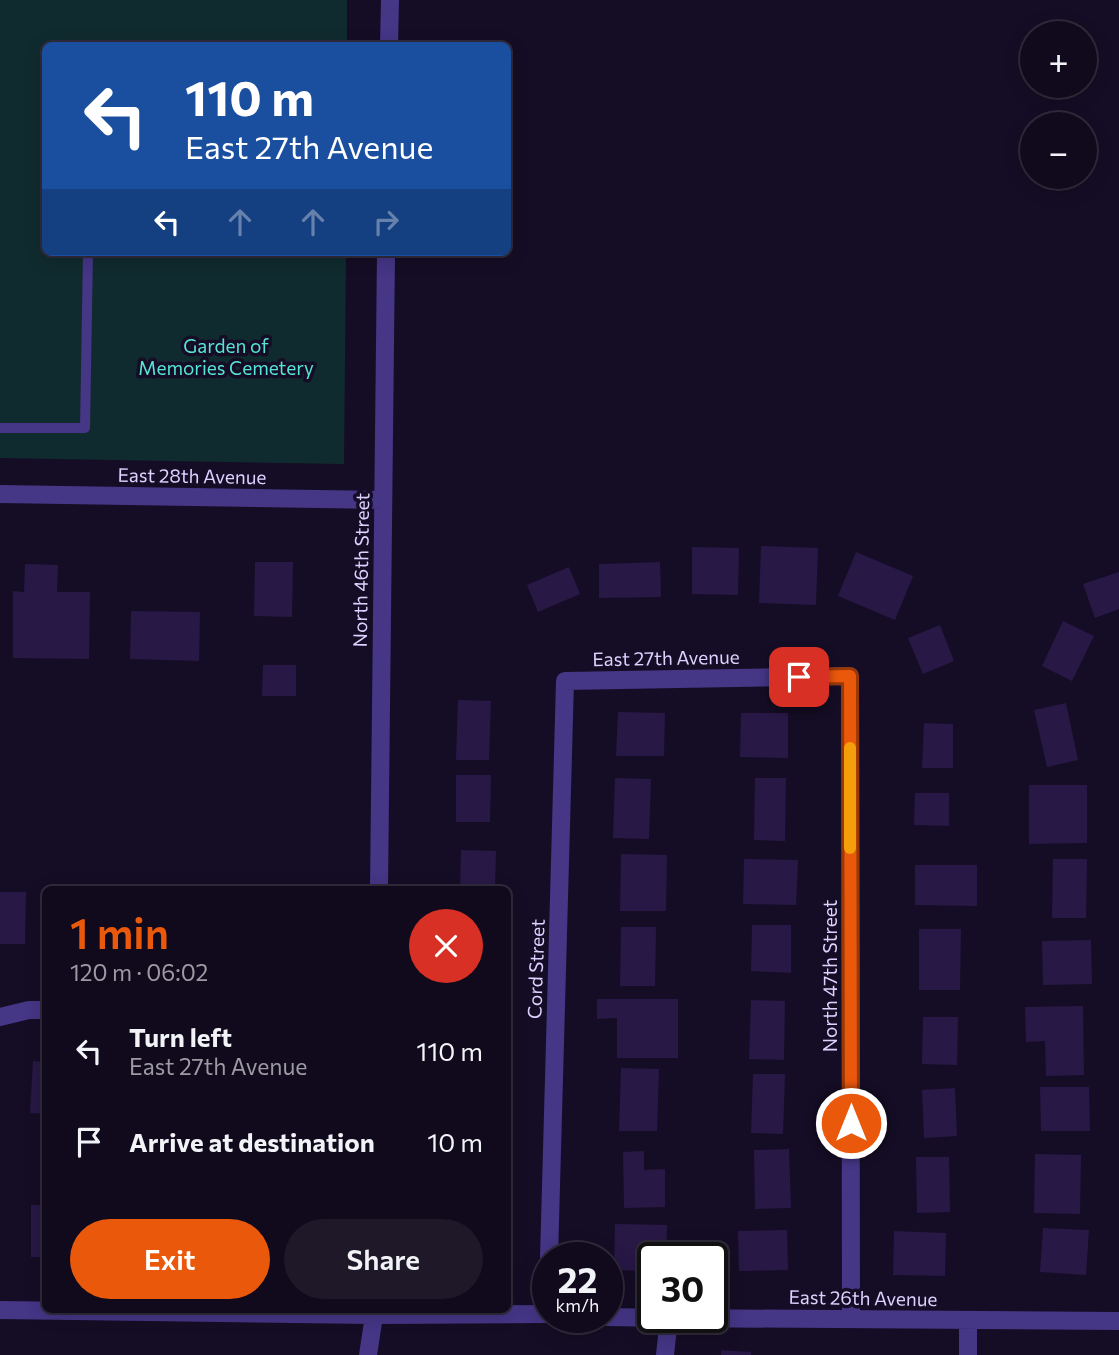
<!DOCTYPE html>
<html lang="en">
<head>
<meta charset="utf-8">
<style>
  :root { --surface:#100a1c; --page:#1e1829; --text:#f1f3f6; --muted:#9c9aa3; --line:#302b3b; --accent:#ea580c }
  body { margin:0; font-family:Commissioner,sans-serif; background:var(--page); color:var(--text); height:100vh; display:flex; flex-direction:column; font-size:26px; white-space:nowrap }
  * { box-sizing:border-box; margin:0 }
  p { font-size:23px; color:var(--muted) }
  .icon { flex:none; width:38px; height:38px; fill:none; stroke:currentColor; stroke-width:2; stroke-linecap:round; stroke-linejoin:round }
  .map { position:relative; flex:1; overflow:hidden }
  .drawer { position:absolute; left:42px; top:886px; width:469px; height:427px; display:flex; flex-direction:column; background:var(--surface); border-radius:10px; box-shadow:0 4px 18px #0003,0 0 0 2px var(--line) }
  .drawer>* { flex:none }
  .banner { position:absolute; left:42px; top:42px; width:469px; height:214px; border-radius:10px; box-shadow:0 4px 18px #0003,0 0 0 2px var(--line); background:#1a4fa0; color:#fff; overflow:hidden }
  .buttons { position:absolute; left:1020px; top:21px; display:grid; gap:14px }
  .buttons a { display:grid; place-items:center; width:77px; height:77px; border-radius:50%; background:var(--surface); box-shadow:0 4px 18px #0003,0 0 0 2px var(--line); font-size:35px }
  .speed { position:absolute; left:532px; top:1242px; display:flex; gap:14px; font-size:35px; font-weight:700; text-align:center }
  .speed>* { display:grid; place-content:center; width:91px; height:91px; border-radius:50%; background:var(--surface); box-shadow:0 4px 18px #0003,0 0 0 2px var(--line); line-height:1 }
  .speed small { font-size:18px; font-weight:400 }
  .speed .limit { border:4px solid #111; border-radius:10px; background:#fff; color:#111 }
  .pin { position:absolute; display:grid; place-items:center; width:60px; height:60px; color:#fff; margin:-30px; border-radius:14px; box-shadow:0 4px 10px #0006 }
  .me { position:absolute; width:77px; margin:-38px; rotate:0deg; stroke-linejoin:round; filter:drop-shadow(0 0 5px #0008) }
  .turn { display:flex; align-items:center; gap:24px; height:147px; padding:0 28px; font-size:32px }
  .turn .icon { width:91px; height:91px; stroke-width:2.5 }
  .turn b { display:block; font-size:49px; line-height:60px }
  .lanes { display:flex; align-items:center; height:66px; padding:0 28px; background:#0003; justify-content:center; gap:35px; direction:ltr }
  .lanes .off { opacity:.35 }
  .round { display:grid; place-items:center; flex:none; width:74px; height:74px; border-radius:37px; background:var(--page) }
  .summary { display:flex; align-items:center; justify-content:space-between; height:119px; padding:0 28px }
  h1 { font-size:42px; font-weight:600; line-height:52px; color:var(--accent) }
  .button { display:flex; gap:14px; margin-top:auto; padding:14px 28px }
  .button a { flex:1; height:80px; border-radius:42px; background:var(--accent); color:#fff; font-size:28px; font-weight:600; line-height:80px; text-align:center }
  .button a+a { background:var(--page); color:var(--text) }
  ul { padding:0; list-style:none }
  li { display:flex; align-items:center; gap:21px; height:91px; padding:0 28px }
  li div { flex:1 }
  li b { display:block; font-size:26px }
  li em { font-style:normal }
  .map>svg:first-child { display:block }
  .green { fill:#102b2f }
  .building { fill:#281846 }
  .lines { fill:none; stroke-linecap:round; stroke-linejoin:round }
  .service { stroke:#453686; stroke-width:10 }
  .minor { stroke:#453686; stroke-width:18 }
  .route-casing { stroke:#983908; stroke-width:18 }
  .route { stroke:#ea580c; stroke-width:12 }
  .slow { stroke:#f59e0b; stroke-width:12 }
  .labels { text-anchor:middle; stroke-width:7; stroke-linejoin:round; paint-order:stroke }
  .park-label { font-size:19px; fill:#56e5d7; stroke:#150d25 }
  .street-label { font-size:19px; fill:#ddd1ff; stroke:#150d25 }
</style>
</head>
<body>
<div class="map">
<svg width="1119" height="1355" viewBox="0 0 1119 1355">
  <rect width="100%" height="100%" fill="#150d25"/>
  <!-- green -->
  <path class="green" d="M0 0H347V45L46 46V252H346L344 464 0 458Z"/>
  <!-- building -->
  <path class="building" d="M761 546 818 548 816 605 759 603Z
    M692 547 739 548 738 595 692 594Z
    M856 552 913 576 895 620 838 596Z
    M255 562H293L292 617 254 616Z
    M660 562 661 597 599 598V564Z
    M25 564 58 565 57 592H90L89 659 13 658V591L24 592Z
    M569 567 580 594 538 612 527 585Z
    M1119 572V609L1095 618 1083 584Z
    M131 611 200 612 199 661 130 659Z
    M1063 621 1094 636 1072 681 1042 666Z
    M940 625 954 661 923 674 908 638Z
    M263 665H296V696H262Z
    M458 700 491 701 489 760H456Z
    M1066 703 1078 760 1047 767 1034 710Z
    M618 712 665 713 664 756H616Z
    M741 713H788V758L740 757Z
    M924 723 953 724V768H922Z
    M456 775H491L490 822H456Z
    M615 778 651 779 649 839 613 838Z
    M755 778H786L785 841 754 840Z
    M1029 785H1087V843L1029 844Z
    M915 793H949V826L914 825Z
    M461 850 496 851 495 889H460Z
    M621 854 667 855 666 911H620Z
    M744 859 798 860 796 905 743 904Z
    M1053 859H1087L1086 918H1052Z
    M915 865H977V906L915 905Z
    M0 892H26L25 944H0Z
    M752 925H791V973L751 971Z
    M621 927H656L655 986H620Z
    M919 929H961L960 990H919Z
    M1091 940 1092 984 1043 985 1042 941Z
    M597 999H678V1058H617V1018L597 1019Z
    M751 1000 785 1001 784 1060 749 1059Z
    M1083 1006 1084 1075 1046 1076 1045 1041 1026 1042 1025 1007Z
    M923 1017H958L957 1065 922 1064Z
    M33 1061 46 1062V1114L30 1113Z
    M621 1068 659 1069 657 1131H619Z
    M753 1074H785L783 1134 751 1133Z
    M1040 1087H1089L1090 1131H1041Z
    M955 1088 957 1136 924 1138 922 1090Z
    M789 1149 791 1208 755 1209 754 1150Z
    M644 1151V1170L665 1169V1207L624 1208 623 1152Z
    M1035 1154 1081 1155 1080 1214 1034 1213Z
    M916 1157H949L950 1212 917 1213Z
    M31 1205H46V1257H31Z
    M615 1224 667 1225 666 1258H653V1271L614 1270Z
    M1043 1228 1089 1230 1086 1275 1040 1272Z
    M787 1230 788 1270 739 1271 738 1231Z
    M894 1231 946 1233 945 1276 893 1275Z
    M721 1350 751 1352V1355H721Z"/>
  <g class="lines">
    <!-- service -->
    <path class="service" d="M0 428H85L88 252"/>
    <!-- minor -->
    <path class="minor" d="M389 46 390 0
      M0 494 383 500
      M379 889 386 252
      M0 1017 29 1010H46
      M549 1258 565 681 850 676 851 1319
      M0 1310 375 1315 548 1314
      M607 1317 669 1318 1119 1321
      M368 1355 375 1309
      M665 1355 669 1318
      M968 1355V1321"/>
  </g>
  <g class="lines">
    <!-- route casing -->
    <g class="route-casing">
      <path id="route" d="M799 677 850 676 851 1123"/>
    </g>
    <!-- route -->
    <use href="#route" class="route"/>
    <!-- slow -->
    <path class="slow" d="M850 748V848"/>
  </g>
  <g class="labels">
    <!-- park labels -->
    <g class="park-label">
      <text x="226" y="353">Garden of<tspan x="226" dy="22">Memories Cemetery</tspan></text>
    </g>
    <!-- street labels -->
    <g class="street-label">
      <text transform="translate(192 476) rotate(1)" y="7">East 28th Avenue</text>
      <text transform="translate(361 570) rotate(-89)" y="7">North 46th Street</text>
      <text transform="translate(666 658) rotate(-1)" y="7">East 27th Avenue</text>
      <text transform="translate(536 969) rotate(-88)" y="7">Cord Street</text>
      <text transform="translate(830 976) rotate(-90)" y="7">North 47th Street</text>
      <text transform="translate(863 1298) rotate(1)" y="7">East 26th Avenue</text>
    </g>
  </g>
</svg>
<div class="buttons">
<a>+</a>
<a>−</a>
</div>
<div class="speed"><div>22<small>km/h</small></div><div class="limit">30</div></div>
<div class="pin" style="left:799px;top:677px;background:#d93025"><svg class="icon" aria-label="arrive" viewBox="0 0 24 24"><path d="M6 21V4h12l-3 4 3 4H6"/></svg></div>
<svg class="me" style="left:851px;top:1123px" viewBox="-20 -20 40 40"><circle r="17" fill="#ea580c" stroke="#fff" stroke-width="3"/><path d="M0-11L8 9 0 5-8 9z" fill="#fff"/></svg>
<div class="banner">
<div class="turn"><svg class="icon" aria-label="left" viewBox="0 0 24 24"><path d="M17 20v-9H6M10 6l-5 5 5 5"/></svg><div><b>110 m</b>East 27th Avenue</div></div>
<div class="lanes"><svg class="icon" aria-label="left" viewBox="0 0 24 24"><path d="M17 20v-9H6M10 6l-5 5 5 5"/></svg><svg class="icon off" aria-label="ahead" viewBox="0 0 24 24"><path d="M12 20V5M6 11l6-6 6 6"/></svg><svg class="icon off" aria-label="ahead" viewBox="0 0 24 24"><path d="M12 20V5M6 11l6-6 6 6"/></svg><svg class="icon off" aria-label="right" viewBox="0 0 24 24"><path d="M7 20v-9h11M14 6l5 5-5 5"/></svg></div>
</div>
<section class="drawer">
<div class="summary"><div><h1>1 min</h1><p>120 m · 06:02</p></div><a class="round" style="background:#d93025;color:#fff"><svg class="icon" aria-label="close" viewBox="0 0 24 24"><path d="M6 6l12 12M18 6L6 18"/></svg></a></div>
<ul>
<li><svg class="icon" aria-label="left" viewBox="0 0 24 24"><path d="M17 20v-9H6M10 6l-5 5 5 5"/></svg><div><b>Turn left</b><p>East 27th Avenue</p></div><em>110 m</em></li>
<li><svg class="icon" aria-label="arrive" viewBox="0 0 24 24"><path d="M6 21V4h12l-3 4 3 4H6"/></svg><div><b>Arrive at destination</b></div><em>10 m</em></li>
</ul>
<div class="button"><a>Exit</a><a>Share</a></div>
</section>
</div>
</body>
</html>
